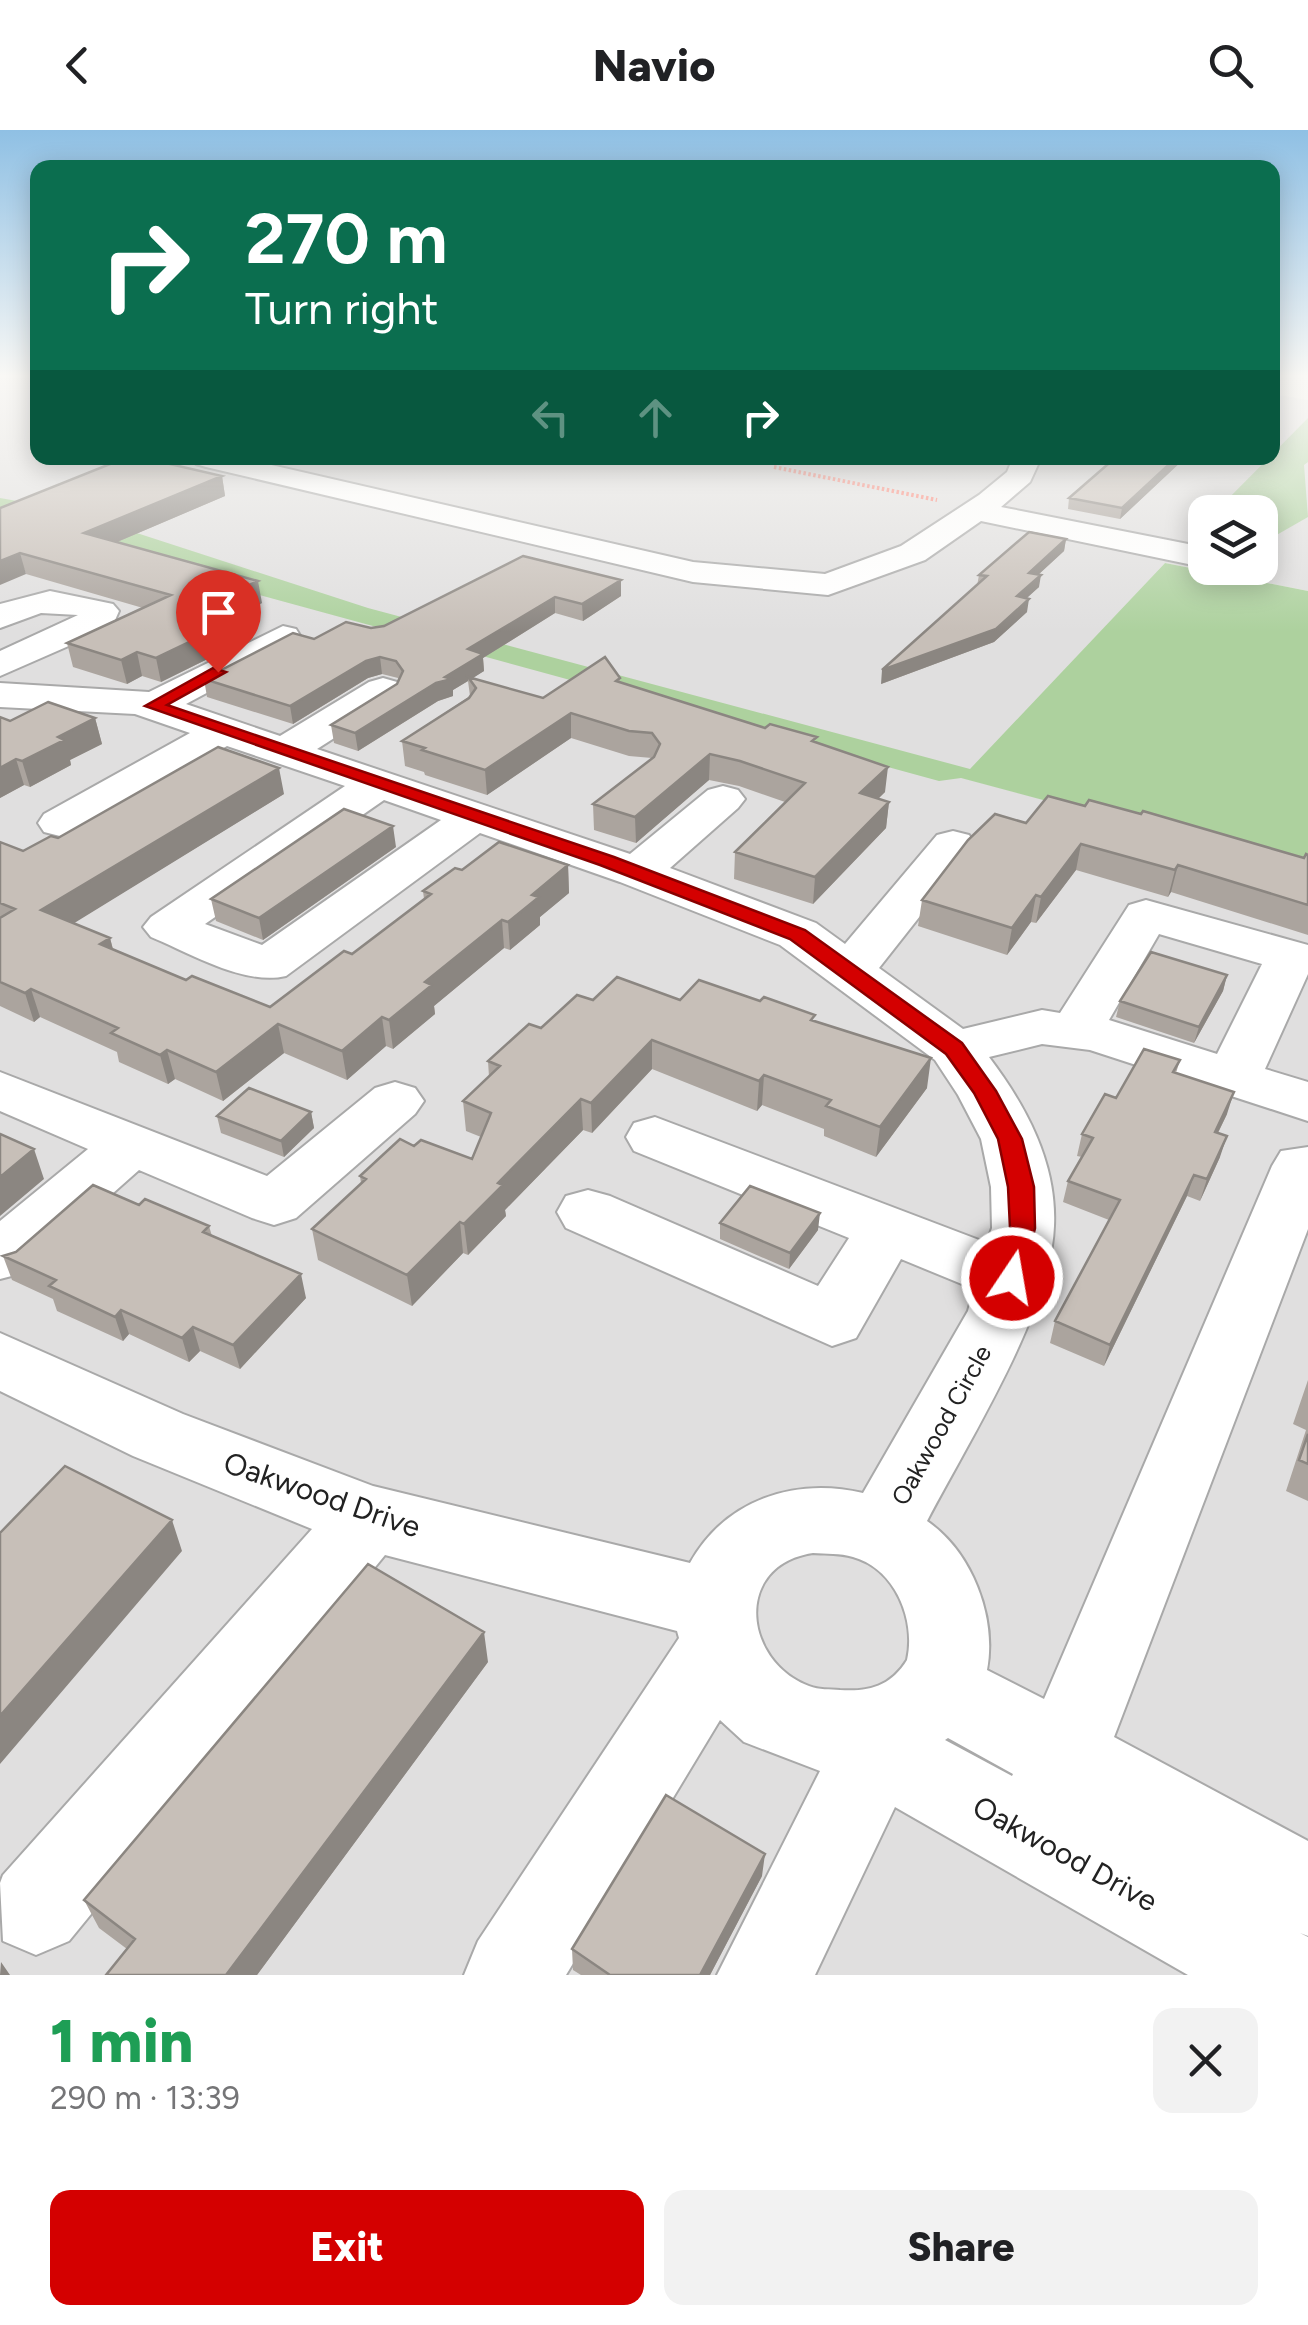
<!DOCTYPE html>
<html lang="en">
<head>
<meta charset="utf-8">
<style>
  :root { --surface:#fff; --page:#f2f2f2; --text:#202124; --muted:#757577; --accent:#d40000 }
  body { margin:0; font-family:Figtree,sans-serif; background:var(--page); color:var(--text); height:100vh; display:flex; flex-direction:column; font-size:38px; white-space:nowrap }
  * { box-sizing:border-box; margin:0 }
  p { font-size:32px; color:var(--muted) }
  .icon { flex:none; width:55px; height:55px; fill:none; stroke:currentColor; stroke-width:2; stroke-linecap:round; stroke-linejoin:round }
  .map { position:relative; height:1845px; overflow:hidden }
  .details { display:flex; flex-direction:column; background:var(--surface); flex:1 }
  .details>* { flex:none }
  .top-card { position:absolute; left:30px; top:30px; width:1250px; height:305px; border-radius:20px; box-shadow:0 5px 25px #0003; background:#0b6e4f; color:#fff; overflow:hidden }
  .tools { position:absolute; left:1188px; top:365px; display:grid; gap:20px }
  .tools a { display:grid; place-items:center; width:90px; height:90px; border-radius:20px; background:var(--surface); box-shadow:0 5px 25px #0003; font-size:50px }
  .pin { position:absolute; display:grid; place-items:center; width:85px; height:85px; color:#fff; margin:-102px -42px; border-radius:50% 50% 50% 0; rotate:-45deg; box-shadow:0 0 10px #0007 }
  .pin .icon { rotate:45deg }
  .me { position:absolute; width:110px; margin:-55px; rotate:12deg; stroke-linejoin:round; filter:drop-shadow(0 0 8px #0008) }
  .turn { display:flex; align-items:center; gap:35px; height:210px; padding:0 50px; font-size:45px }
  .turn .icon { width:130px; height:130px; stroke-width:2.5 }
  .turn b { display:block; font-size:70px; line-height:85px }
  .lanes { display:flex; align-items:center; height:95px; padding:0 50px; background:#0003; justify-content:center; gap:50px; direction:ltr }
  .lanes .off { opacity:.35 }
  .round { display:grid; place-items:center; flex:none; width:105px; height:105px; border-radius:20px; background:var(--page) }
  .overview { display:flex; align-items:center; justify-content:space-between; height:170px; padding:0 50px }
  h1 { font-size:60px; font-weight:800; line-height:75px; color:#1e9e55 }
  .primary-button { display:flex; gap:20px; margin-top:auto; padding:20px 50px }
  .primary-button a { flex:1; height:115px; border-radius:20px; background:var(--accent); color:#fff; font-size:40px; font-weight:800; line-height:115px; text-align:center }
  .primary-button a+a { background:var(--page); color:var(--text) }
  header { display:flex; justify-content:space-between; align-items:center; height:130px; padding:0 50px; background:var(--surface); font-size:45px; font-weight:800 }
  .map>svg:first-child { display:block }
  .residential { fill:#e0dfdf; fill-rule:evenodd }
  .forest { fill:#add19e }
  .lines { fill:none; stroke-linecap:round; stroke-linejoin:round }
  .minor-casing { stroke:#a9a9a9; stroke-width:4 }
  .path { stroke:#fa8072; stroke-width:4; stroke-dasharray:2.5 2.5; stroke-linecap:butt }
  .minor { fill:#fff; fill-rule:evenodd }
  .wall { fill:#aba49e }
  .shaded-wall { fill:#8b8681 }
  .building { fill:#c7bfb8; stroke:#8b8681; stroke-width:2.5 }
  .route { fill:#d40000; stroke:#8a0000; stroke-width:2.5 }
  .labels { text-anchor:middle; stroke-width:10; stroke-linejoin:round; paint-order:stroke }
  .street-label { font-size:25px; fill:#222; stroke:#fff }
  .near-street-label { font-size:30px; fill:#222; stroke:#fff }
</style>
</head>
<body>
<header><svg class="icon" aria-label="back" viewBox="0 0 24 24"><path d="M15 5l-7 7 7 7"/></svg>Navio<svg class="icon" aria-label="search" viewBox="0 0 24 24"><circle cx="10" cy="10" r="6"/><path d="M15 15l6 6"/></svg></header>
<div class="map">
<svg width="1308" height="1845" viewBox="0 0 1308 1845">
  <rect width="100%" height="100%" fill="#f2efe9"/>
  <!-- residential -->
  <path class="residential" d="M0 244H37L38 328H1272L1273 264 1308 270V461L1165 433 963 648 1308 741V1845H0ZM1205 382H1260V438H1205Z"/>
  <!-- forest -->
  <path class="forest" d="M1308 288V332L1304 335 1308 387 1268 410H1260V382H1215Z
    M0 368 63 379 368 478 970 639 1165 433 1308 461V741L961 648 939 651 0 394Z"/>
  <g class="lines">
    <!-- minor casing -->
    <g class="minor-casing">
      <path id="minor" d="M192 328H241L693 432 825 444 901 416 979 365 1007 342 1013 328H1041L1030 352 1001 377 1188 414 1200 417 1204 424 1200 431 1188 434 981 391 925 430 828 465 693 452 206 337 196 334Z
        M50 461 113 474 119 481 112 497 0 546V521L78 485 41 483 0 498V474Z
        M283 496 296 499 301 507 296 515 186 574 280 606 369 552 383 548 397 552 402 560 397 568 317 619 630 724 708 660 723 656 738 660 745 669 738 678 670 738 816 793 845 814 937 705 953 701 969 705 976 715 879 838 963 899 1042 880 1060 883 1129 775 1146 770 1308 815V844L1265 939 1308 952V991L1090 920 1042 914 989 927C1026 976 1057 1033 1054 1096 1051 1182 968 1312 927 1391 972 1422 997 1487 987 1540L1044 1569 1272 1036 1281 1021 1308 1017V1099L1114 1607 1308 1711V1806L1300 1803 1308 1807V1845H1188L895 1677 815 1845H717L820 1641 744 1612 720 1590 566 1845H464L478 1811 679 1508 677 1501 385 1425 69 1811 36 1825 3 1811 0 1753 3 1745 312 1399 133 1326 0 1261V1203L183 1284 373 1356 690 1433C725 1370 794 1347 863 1363L968 1181 974 1159 901 1129 856 1208 832 1216 566 1098 557 1082 566 1066 588 1060 610 1066 818 1156 849 1108 634 1021 626 1007 634 993 655 987 987 1113 992 1098 991 1057 981 1009 958 965 935 930 780 815 620 752 480 703 286 846C244 856 190 823 151 807L143 797 151 787 345 656 227 616 76 702 60 706 44 702 38 693 44 684 190 603 135 584 0 577V553L149 562ZM384 670 441 690 262 815 205 794ZM1159 804 1262 834 1217 924 1109 890ZM813 1423C826 1424 840 1423 853 1427 896 1439 916 1491 907 1530 891 1556 869 1562 840 1560 830 1559 819 1560 809 1556 743 1531 733 1435 813 1423ZM948 1608 1013 1644 1012 1646 945 1610Z
        M0 942 267 1046 375 958 395 952 415 958 424 971 415 984 296 1088 274 1095 252 1088 139 1040 23 1143 0 1149V1091L88 1019 0 981Z"/>
    </g>
    <!-- path -->
    <path class="path" d="M774 337 937 370"/>
    <!-- minor -->
    <use href="#minor" class="minor"/>
  </g>
  <!-- wall -->
  <path class="wall" d="M1115 328H1185L1120 389 1068 379 1069 368Z
    M222 346 225 366 117 412 262 473 243 482 248 484 252 507 161 552 142 546 127 554 73 537 67 513 143 478 26 444 0 378Z
    M1066 409 1064 421 1038 445 1039 457 1026 468 1027 482 994 512 881 554 977 456 979 445Z
    M621 450V466L583 491 555 483 483 528 484 541 472 548 543 568 620 548V553L816 613 885 662 878 669 889 672 886 698 813 774 734 749 735 722 785 672 739 656 709 650 636 713 594 700 593 674 652 628 629 626 571 608 487 665 425 645 424 642 405 636 402 611 470 566 468 551 453 560V566L438 571 358 621 334 613 331 595 397 554 398 548 382 544 368 548 293 594 207 567 204 549 314 509Z
    M95 588 102 614 70 630 71 635 30 657 24 655 0 668 10 591Z
    M284 664 73 793 110 808 113 819 186 850 270 877 352 824 424 769 423 761 462 740 568 735 569 763 540 787V795L510 820 504 818 434 876 435 884 393 919 386 916 347 950 284 923 223 971 175 949 168 954 119 932 117 922 40 887 34 892 0 876V712L23 721 58 708Z
    M1085 676 1304 728 1308 725V805L1171 762 1168 767 1076 740 1036 793 1031 792 1007 825 918 796 922 770 1026 693Z
    M396 717 263 810 216 791 211 769Z
    M1227 845 1223 861 1194 913 1116 887 1120 871Z
    M593 870H680L815 891 927 958 876 1027 824 1006V999L762 975 757 981 652 939 592 1003 583 1000 505 1080 506 1086 468 1125 463 1123 412 1176 318 1130 312 1099 361 1053 360 1046 414 1016 472 1029 481 1007 466 1001 463 971 489 947 488 931 541 898Z
    M1180 930 1176 943 1227 984 1218 1003 1220 1027 1200 1071 1187 1066 1104 1236 1050 1213 1055 1191 1109 1090 1063 1072 1068 1051 1082 1027 1077 1026 1082 1004 1116 968Z
    M311 982 314 998 284 1027 221 1003 217 986Z
    M139 1075 209 1096 212 1106 306 1168 240 1239 200 1221 189 1232 129 1204 123 1211 57 1181 53 1169 12 1150 3 1126Z
    M720 1093 818 1100 789 1139 720 1109Z
    M1308 1250V1371L1286 1361 1306 1300 1293 1294Z
    M488 1532 257 1845H106L127 1819 99 1798 84 1770Z
    M762 1746 710 1845H581L573 1840 572 1819Z"/>
  <!-- shaded-wall -->
  <path class="shaded-wall" d="M1176 328H1185L1120 389 1122 378Z
    M222 346 225 366 89 424 84 403Z
    M1066 409 1064 421 1027 455 1029 443Z
    M20 423 26 444 0 455V431Z
    M1041 445 1039 457 1015 479 1017 466Z
    M621 450V466L583 491 582 474Z
    M258 451 262 473 215 496 210 473Z
    M555 467V483L483 528 484 541 470 550 468 547V551L453 560V566L438 571 358 621 355 603 468 519Z
    M1029 469 1027 482 994 512 881 554 882 540Z
    M248 484 252 507 161 552 156 528Z
    M137 522 142 546 127 554 121 530Z
    M380 527 382 544 368 548 293 594 290 576 366 531Z
    M571 583V608L487 665 485 640Z
    M95 588 102 614 70 630 71 635 30 657 22 631 58 607Z
    M710 624 709 650 636 713 635 687Z
    M16 629 24 655 0 668V638Z
    M888 637 885 662 857 689 860 663Z
    M279 638 284 664 50 808 41 780Z
    M889 672 886 698 813 774 815 747Z
    M393 696 396 717 263 810 259 788Z
    M1081 714 1076 740 1036 793 1041 767Z
    M568 735 569 763 540 787V795L510 820 508 792 532 765Z
    M1178 735 1171 762 1168 767 1175 740Z
    M1036 765 1031 792 1007 825 1012 798Z
    M502 790 504 818 434 876 435 884 393 919 389 890 425 852Z
    M110 808 117 836 100 814Z
    M1227 845 1223 861 1194 913 1199 897Z
    M31 859 40 887 34 892 25 863Z
    M382 887 386 916 347 950 342 921Z
    M278 894 284 923 223 971 216 942Z
    M652 910V939L592 1003 591 973Z
    M167 920 175 949 168 954 160 925Z
    M931 928 927 958 876 1027 880 997Z
    M764 945 762 975 757 981 759 951Z
    M1234 962 1227 984 1208 1023 1215 1002Z
    M581 969 583 1000 505 1080 506 1086 468 1125 464 1094 498 1053Z
    M311 982 314 998 284 1027 281 1011Z
    M1227 1006 1220 1027 1200 1071 1207 1049Z
    M34 1019 44 1049 0 1086V1047Z
    M1194 1045 1187 1066 1104 1236 1110 1215Z
    M820 1083 818 1100 789 1139 790 1123Z
    M460 1092 463 1123 412 1176 407 1145Z
    M301 1144 306 1168 240 1239 233 1215Z
    M121 1180 129 1204 123 1211 115 1187Z
    M193 1197 200 1221 189 1232 182 1208Z
    M172 1390 182 1421 0 1634V1586Z
    M484 1502 488 1532 257 1845H226Z
    M765 1724 762 1746 710 1845H700Z
    M1 1832 10 1845H0Z"/>
  <!-- building -->
  <path class="building" d="M125 328H144L222 346 84 403 258 451 210 473 248 484 156 528 137 522 121 530 67 513 171 465 20 423 0 431V378Z
    M1115 328H1176L1122 378 1069 368Z
    M1029 402 1066 409 1029 443 1041 445 1017 466 1029 469 996 499 882 540 987 446 979 445Z
    M523 426 621 450 582 474 555 467 468 519 483 524 445 547 452 549 436 553 355 603 331 595 397 554 403 541 396 531 380 527 366 531 290 576 204 549 293 503 314 509 346 492 371 498 384 496Z
    M605 527 620 548 616 551 765 598 770 594 817 607 812 611 888 637 860 663 889 672 815 747 735 722 805 653 740 631 710 624 635 687 593 674 654 627 660 614 652 603 629 601 571 583 485 640 422 620 425 618 402 611 469 568 476 558 468 547 543 568Z
    M48 572 95 588 58 607 64 610 22 631 16 629 0 638V587L10 591Z
    M218 617 279 638 41 780 110 808 100 814 186 850 192 846 270 877 344 821 352 824 431 764 423 761 455 738 462 740 499 712 568 735 532 765 539 767 508 792 502 790 425 852 432 855 389 890 382 887 342 921 278 894 216 942 167 920 160 925 111 903 118 898 31 859 25 863 0 852V788L15 779 0 773V712L23 721 51 706 58 708Z
    M1048 666 1085 676 1089 670 1141 684 1143 681 1304 728 1306 724 1308 725V775L1178 735 1175 740 1081 714 1041 767 1036 765 1012 798 922 770 968 710 995 684 1026 693Z
    M344 679 393 696 259 788 211 769Z
    M1151 822 1227 845 1199 897 1120 871Z
    M617 847 680 870 699 850 760 871 764 867 815 885 811 890 931 928 880 997 826 976 831 970 764 945 759 951 652 910 591 973 581 969 498 1053 503 1055 464 1094 460 1092 407 1145 312 1099 366 1049 360 1046 400 1009 414 1016 421 1010 472 1029 491 983 463 971 500 936 488 931 529 894 541 898 577 865 593 870Z
    M1144 919 1180 930 1173 942 1234 962 1215 1002 1227 1006 1207 1049 1194 1045 1110 1215 1055 1191 1120 1070 1068 1051 1093 1008 1082 1004 1105 964 1116 968Z
    M249 958 311 982 281 1011 217 986Z
    M0 1004 34 1019 0 1047Z
    M93 1055 139 1075 145 1069 209 1096 203 1102 301 1144 233 1215 193 1197 182 1208 121 1180 115 1187 49 1156 56 1150 3 1126 16 1122Z
    M750 1056 820 1083 790 1123 720 1093Z
    M1308 1304V1334L1299 1330Z
    M65 1336 172 1390 0 1586V1403Z
    M368 1434 484 1502 226 1845H106L135 1809 84 1770Z
    M666 1665 765 1724 700 1845H610L572 1819Z"/>
  <!-- sky -->
  <linearGradient id="sky" x2="0" y2="1"><stop stop-color="#8fc0e4"/><stop offset="0.49" stop-color="#f9f8f5"/><stop offset="1" stop-color="#f9f8f5" stop-opacity="0"/></linearGradient>
  <rect width="1308" height="502" fill="url(#sky)"/>
  <!-- route -->
  <path class="route" d="M213 538 226 542 167 575 614 727 805 800 962 913 996 961 1022 1009 1034 1057 1035 1098 1021 1155H1002L998 1148 1010 1098 1008 1057 998 1009 974 963 946 924 790 809 600 735 145 576Z"/>
  <g class="labels">
    <!-- street labels -->
    <g class="street-label">
      <text transform="translate(941 1295) rotate(-61)" y="9">Oakwood Circle</text>
    </g>
    <!-- near-street labels -->
    <g class="near-street-label">
      <text transform="translate(322 1365) rotate(19)" y="10">Oakwood Drive</text>
      <text transform="translate(1065 1724) rotate(29)" y="10">Oakwood Drive</text>
    </g>
  </g>
</svg>
<div class="tools">
<a><svg class="icon" aria-label="layers" viewBox="0 0 24 24"><path d="M12 4l9 5-9 5-9-5zM3 14l9 5 9-5"/></svg></a>
</div>
<div class="pin" style="left:218px;top:542px;background:#d93025"><svg class="icon" aria-label="arrive" viewBox="0 0 24 24"><path d="M6 21V4h12l-3 4 3 4H6"/></svg></div>
<svg class="me" style="left:1012px;top:1148px" viewBox="-20 -20 40 40"><circle r="17" fill="#d40000" stroke="#fff" stroke-width="3"/><path d="M0-11L8 9 0 5-8 9z" fill="#fff"/></svg>
<div class="top-card">
<div class="turn"><svg class="icon" aria-label="right" viewBox="0 0 24 24"><path d="M7 20v-9h11M14 6l5 5-5 5"/></svg><div><b>270 m</b>Turn right</div></div>
<div class="lanes"><svg class="icon off" aria-label="left" viewBox="0 0 24 24"><path d="M17 20v-9H6M10 6l-5 5 5 5"/></svg><svg class="icon off" aria-label="ahead" viewBox="0 0 24 24"><path d="M12 20V5M6 11l6-6 6 6"/></svg><svg class="icon" aria-label="right" viewBox="0 0 24 24"><path d="M7 20v-9h11M14 6l5 5-5 5"/></svg></div>
</div>
</div>
<section class="details">
<div class="overview"><div><h1>1 min</h1><p>290 m · 13:39</p></div><a class="round"><svg class="icon" aria-label="close" viewBox="0 0 24 24"><path d="M6 6l12 12M18 6L6 18"/></svg></a></div>
<div class="primary-button"><a>Exit</a><a>Share</a></div>
</section>
</body>
</html>
